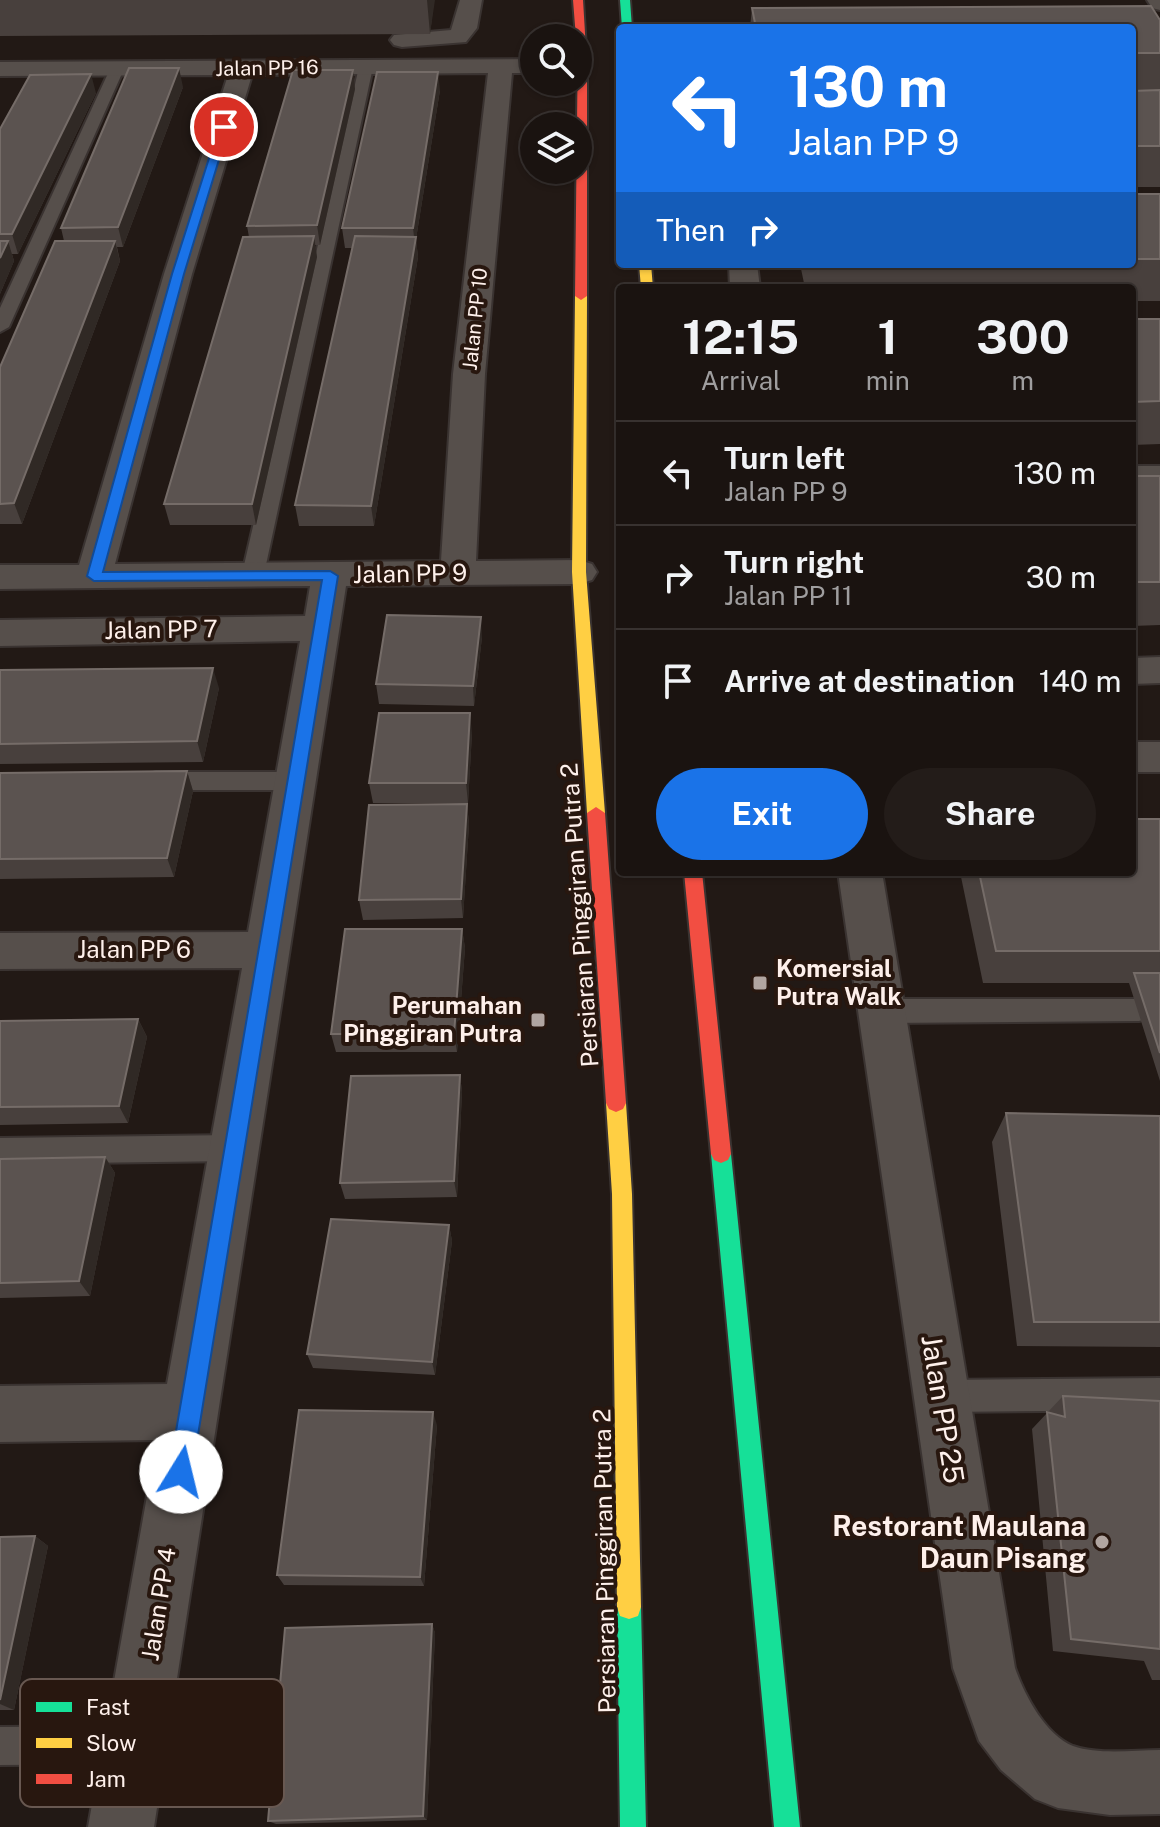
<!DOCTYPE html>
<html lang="en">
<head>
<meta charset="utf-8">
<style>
  :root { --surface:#1a1310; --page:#231c19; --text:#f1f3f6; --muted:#9f9e9f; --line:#383230; --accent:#1a73e8 }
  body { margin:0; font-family:"Public Sans",sans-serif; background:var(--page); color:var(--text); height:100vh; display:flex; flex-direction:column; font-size:30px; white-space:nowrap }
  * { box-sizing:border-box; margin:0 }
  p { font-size:26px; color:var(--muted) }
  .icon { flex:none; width:44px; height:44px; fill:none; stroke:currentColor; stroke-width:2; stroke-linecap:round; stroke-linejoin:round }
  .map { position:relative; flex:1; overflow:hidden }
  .sheet { position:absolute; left:616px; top:284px; width:520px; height:592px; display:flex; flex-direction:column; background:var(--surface); border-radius:8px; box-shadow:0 2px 6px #0004,0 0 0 2px var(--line) }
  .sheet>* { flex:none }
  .top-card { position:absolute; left:616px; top:24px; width:520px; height:244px; border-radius:8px; box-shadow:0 2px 6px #0004,0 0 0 2px var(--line); background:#1a73e8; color:#fff; overflow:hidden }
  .controls { position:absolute; left:520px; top:24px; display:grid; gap:16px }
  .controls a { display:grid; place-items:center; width:72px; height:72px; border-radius:50%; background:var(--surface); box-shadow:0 2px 6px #0004,0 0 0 2px var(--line); font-size:40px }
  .pin { position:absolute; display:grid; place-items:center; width:68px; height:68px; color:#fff; margin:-34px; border:4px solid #fff; border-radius:50%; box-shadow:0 2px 8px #0007 }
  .me { position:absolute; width:88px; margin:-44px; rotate:9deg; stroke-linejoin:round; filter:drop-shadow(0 0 6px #0008) }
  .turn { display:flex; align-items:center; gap:28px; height:168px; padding:0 40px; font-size:36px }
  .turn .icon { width:104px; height:104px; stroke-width:2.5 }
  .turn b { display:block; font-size:56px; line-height:68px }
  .then { display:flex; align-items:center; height:76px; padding:0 40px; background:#0003; gap:16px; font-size:30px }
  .eta { display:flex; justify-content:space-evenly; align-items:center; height:136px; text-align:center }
  .eta b { font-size:48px; font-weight:700; line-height:56px }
  .cta { display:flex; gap:16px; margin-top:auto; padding:16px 40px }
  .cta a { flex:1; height:92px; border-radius:48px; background:var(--accent); color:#fff; font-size:32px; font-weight:700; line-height:92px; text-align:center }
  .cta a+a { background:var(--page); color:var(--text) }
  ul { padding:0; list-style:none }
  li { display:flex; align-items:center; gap:24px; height:104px; padding:0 40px; border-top:2px solid var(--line) }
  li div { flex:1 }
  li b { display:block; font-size:30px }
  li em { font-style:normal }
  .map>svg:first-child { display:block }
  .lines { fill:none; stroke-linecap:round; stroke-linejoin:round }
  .lane-casing { stroke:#3a3331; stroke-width:4 }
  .street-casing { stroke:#3a3331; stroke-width:4 }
  .fast-casing { stroke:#3a3331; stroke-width:4 }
  .slow-casing { stroke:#3a3331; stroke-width:4 }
  .jam-casing { stroke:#3a3331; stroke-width:4 }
  .lane { fill:#564f4b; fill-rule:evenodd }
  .street { fill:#564f4b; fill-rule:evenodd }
  .fast { fill:#16e098; fill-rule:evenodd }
  .slow { fill:#ffcf43; fill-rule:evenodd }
  .jam { fill:#f24e42; fill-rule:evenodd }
  .wall { fill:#48403d }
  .shaded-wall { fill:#302925 }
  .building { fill:#5b5350; stroke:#756c68; stroke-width:2 }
  .route { fill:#1a73e8; stroke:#114b97; stroke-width:2 }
  .poi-dot { fill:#b1a5a0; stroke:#28170f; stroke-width:3 }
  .labels { text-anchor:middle; stroke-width:8; stroke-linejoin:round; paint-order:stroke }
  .far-street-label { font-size:20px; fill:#fef0eb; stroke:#28170f }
  .street-label { font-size:24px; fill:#fef0eb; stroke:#28170f }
  .poi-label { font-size:24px; font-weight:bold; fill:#fef0eb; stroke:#28170f; text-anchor:start }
  .near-street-label { font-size:28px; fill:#fef0eb; stroke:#28170f }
  .near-poi-label { font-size:28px; font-weight:bold; fill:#fef0eb; stroke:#28170f; text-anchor:end }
  .key { fill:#28170f; stroke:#685851; stroke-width:2 }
  .key-label { font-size:22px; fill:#fef0eb }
</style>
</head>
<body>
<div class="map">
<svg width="1160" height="1827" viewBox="0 0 1160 1827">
  <rect width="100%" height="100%" fill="#221915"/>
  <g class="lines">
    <!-- lane casing -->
    <g class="lane-casing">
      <path id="lane" d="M366 63 373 67 264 574 261 579H245L242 574 359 67Z
        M117 65 124 69 9 327 0 332V308L110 69Z
        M156 772H297L306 775 309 781 306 787 297 790H156L147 787 144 781 147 775Z
        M882 999H1139L1149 1002 1153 1010 1149 1018 1139 1021 882 1023 872 1019 868 1011 872 1003Z
        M235 1135 245 1139 250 1148 245 1157 235 1161 0 1164V1138Z
        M1160 1378V1410L941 1412 929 1408 925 1396 929 1384 941 1380Z
        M135 1726 148 1732 154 1745 148 1758 135 1764 0 1765V1727Z"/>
    </g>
    <!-- street casing -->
    <g class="street-casing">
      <path id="street" d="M460 0H482L477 28 466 42 402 47 394 45 390 40 394 35 451 30Z
        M1147 0H1160V10L1152 8Z
        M534 59V73H512L485 374 476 561 579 560 592 564 597 572 592 580 579 584 346 586 154 1827H88L157 1440 0 1442V1386L167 1384 242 968 0 969V933L248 932 300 641 0 646V620L305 616 310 586 0 589V565H79L164 274 228 75 0 76V62ZM488 73 453 374 441 561 115 564 192 274 252 75Z
        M729 264H757L760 288H730Z
        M1132 466H1160V486H1132Z
        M1160 657V683L1132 684V658Z
        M1132 742H1160V772H1132Z
        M838 872H882L1015 1668C1024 1694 1045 1735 1073 1746 1099 1755 1133 1750 1160 1750V1814L1110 1815 1058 1808 1035 1799 1001 1770 979 1741 953 1668Z"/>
    </g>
    <!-- fast casing -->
    <g class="fast-casing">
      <path id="fast" d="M620 0H630L632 28H622Z
        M721 1145 728 1148 731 1154 800 1827H774L711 1154 714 1148Z
        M629 1595 638 1598 641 1607 646 1827H620L617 1607 620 1598Z"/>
    </g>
    <!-- slow casing -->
    <g class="slow-casing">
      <path id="slow" d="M639 264H651L653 288H641Z
        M581 292 587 296 586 572 605 813 596 819 587 813 572 572 575 296Z
        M616 1094 623 1097 626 1103 632 1194 641 1607 638 1616 629 1619 620 1616 617 1607 612 1194 606 1103 609 1097Z"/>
    </g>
    <!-- jam casing -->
    <g class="jam-casing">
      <path id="jam" d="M573 0H583L587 66V296L581 300 575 296 578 38H576Z
        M596 807 605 813 626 1103 623 1109 616 1112 609 1109 606 1103 587 813Z
        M684 872H702L731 1154 728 1160 721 1163 714 1160 711 1154Z"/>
    </g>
    <!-- lane -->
    <use href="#lane" class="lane"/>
    <!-- street -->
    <use href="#street" class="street"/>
    <!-- fast -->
    <use href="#fast" class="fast"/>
    <!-- slow -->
    <use href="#slow" class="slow"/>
    <!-- jam -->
    <use href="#jam" class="jam"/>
  </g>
  <!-- wall -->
  <path class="wall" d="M0 0H434L430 34 0 36Z
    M752 8 1160 20V187H1132V28H750Z
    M183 87 123 247H117L120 261 22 524H0V367L64 241 61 228Z
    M355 89 320 245H315L317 257 256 525H170L164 504 249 237 247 226Z
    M440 90 416 239 418 257 374 526H299L295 505 352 248H345L342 228Z
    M96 93 18 254H12L14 261 0 294V129Z
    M1132 194H1160V301H1132V288H805L800 264H1132Z
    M1132 319H1160V444L1132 445Z
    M1132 476H1160V625L1132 626Z
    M482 637 474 706 379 704 376 684Z
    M0 670 219 688 203 762 0 764Z
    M472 733 468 803H373L369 783Z
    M187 771 193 791 174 877 0 879V773Z
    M467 804 469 824 463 918 363 920 359 900Z
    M1160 819V1081L1129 983H983L960 872H1132Z
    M462 929 465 948 457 1052H336L331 1034Z
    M138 1019 147 1037 128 1123 0 1125V1021Z
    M460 1075 462 1092 457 1197 345 1199 340 1183Z
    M1006 1113 1160 1116V1347L1017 1346 992 1142Z
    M105 1157 115 1173 90 1296 0 1298V1159Z
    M449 1225 452 1241 435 1375 313 1368 307 1354Z
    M1063 1396 1160 1401V1680H1152L1144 1661 1053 1651 1032 1429Z
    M437 1425 424 1586 284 1585 277 1575Z
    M35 1536 48 1546 14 1710H0V1537Z
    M432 1624 435 1633 427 1820 276 1824 268 1821Z"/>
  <!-- shaded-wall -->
  <path class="shaded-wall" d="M427 0H435L430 34Z
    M179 68 183 87 123 247 118 227Z
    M353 70 355 89 320 245 317 225Z
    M438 72 440 90 416 239 418 257 374 526 371 506 415 245 413 228Z
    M91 74 96 93 18 254 12 234Z
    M314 236 317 257 256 525 252 504Z
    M8 241 14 261 0 294V258Z
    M115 241 120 261 22 524 14 503Z
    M481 617 482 637 474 706 473 686Z
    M213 668 219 688 203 762 197 741Z
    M470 713 472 733 468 803 466 783Z
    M187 771 193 791 174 877 167 858Z
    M467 804 469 824 463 918 461 899Z
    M462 929 465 948 457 1052 454 1034Z
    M138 1019 147 1037 128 1123 119 1106Z
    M460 1075 462 1092 457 1197 454 1181Z
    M105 1157 115 1173 90 1296 79 1281Z
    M449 1225 452 1241 435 1375 432 1362Z
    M433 1412 437 1425 424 1586 420 1577Z
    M35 1536 48 1546 14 1710 0 1704V1700Z
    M432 1624 435 1633 427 1820 423 1816Z"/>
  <!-- building -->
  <path class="building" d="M1151 6 1160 20V53H1132V28H756L752 8Z
    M129 68H179L118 227 61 228Z
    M293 70H353L317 225 247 226Z
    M377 72H438L413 228H342Z
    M91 74 12 234H0V129L30 75Z
    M1160 90V146H1132V91Z
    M1132 194H1160V259H1132Z
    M314 236 252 504H164L243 237Z
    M355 236 416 237 371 506 295 505Z
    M0 241H8L0 258Z
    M55 241H115L14 503 0 504V367Z
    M1132 319H1160V401L1132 402Z
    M1132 476H1160V582H1132Z
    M387 615 481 617 473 686 376 684Z
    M213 668 197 741 0 744V670Z
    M379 713H470L466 783H369Z
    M187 771 167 858 0 859V773Z
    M467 804 461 899 359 900 369 805Z
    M1132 819H1160V951H996L979 872H1132Z
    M345 929H462L454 1034H331Z
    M1134 973H1160V1053Z
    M138 1019 119 1106 0 1107V1021Z
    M460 1075 454 1181 340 1183 351 1076Z
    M1006 1113 1160 1116V1322H1034Z
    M105 1157 79 1281 0 1283V1159Z
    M331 1219 449 1225 432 1362 307 1354Z
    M1063 1396 1160 1401V1649L1071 1639 1047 1412 1065 1417Z
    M299 1410 433 1412 420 1577 277 1575Z
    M35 1536 0 1700V1537Z
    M432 1624 423 1816 268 1821 285 1628Z"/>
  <!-- route -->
  <path class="route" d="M224 124 229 127 184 274 103 572 330 571 338 576 192 1472 189 1481 181 1484 172 1481 169 1472 322 580 94 581 87 576 172 274 219 127Z"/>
  <!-- markers -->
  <g class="poi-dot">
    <rect x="752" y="975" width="16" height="16" rx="4"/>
    <rect x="530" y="1012" width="16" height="16" rx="4"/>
    <circle cx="1102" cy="1542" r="8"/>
  </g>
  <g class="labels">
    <!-- far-street labels -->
    <g class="far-street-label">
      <text transform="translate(267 68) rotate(-1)" y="7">Jalan PP 16</text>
      <text transform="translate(475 319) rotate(-84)" y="7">Jalan PP 10</text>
    </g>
    <!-- street labels -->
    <g class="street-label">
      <text transform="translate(410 574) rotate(-1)" y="8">Jalan PP 9</text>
      <text transform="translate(161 630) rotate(-1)" y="8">Jalan PP 7</text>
      <text transform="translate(580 915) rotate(-94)" y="8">Persiaran Pinggiran Putra 2</text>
      <text x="134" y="958">Jalan PP 6</text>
      <text transform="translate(605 1561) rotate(-91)" y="8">Persiaran Pinggiran Putra 2</text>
      <text transform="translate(159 1604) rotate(-81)" y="8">Jalan PP 4</text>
    </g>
    <!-- poi labels -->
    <g class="poi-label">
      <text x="776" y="977">Komersial<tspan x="776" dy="28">Putra Walk</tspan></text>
      <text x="522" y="1014" text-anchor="end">Perumahan<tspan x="522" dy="28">Pinggiran Putra</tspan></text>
    </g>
    <!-- near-street labels -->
    <g class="near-street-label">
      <text transform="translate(943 1409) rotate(81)" y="10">Jalan PP 25</text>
    </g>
    <!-- near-poi labels -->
    <g class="near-poi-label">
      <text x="1086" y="1536">Restorant Maulana<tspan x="1086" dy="32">Daun Pisang</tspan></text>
    </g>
  </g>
  <!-- legend -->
  <rect x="20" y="1679" width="264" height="128" rx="12" class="key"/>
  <rect x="36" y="1702" width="36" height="10" fill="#16e098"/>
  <rect x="36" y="1738" width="36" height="10" fill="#ffcf43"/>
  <rect x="36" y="1774" width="36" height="10" fill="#f24e42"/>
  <g class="key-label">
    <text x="86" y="1715">Fast</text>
    <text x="86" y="1751">Slow</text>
    <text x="86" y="1787">Jam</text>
  </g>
</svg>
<div class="controls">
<a><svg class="icon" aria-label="search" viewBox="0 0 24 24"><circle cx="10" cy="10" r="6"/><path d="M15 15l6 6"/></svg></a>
<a><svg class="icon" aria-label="layers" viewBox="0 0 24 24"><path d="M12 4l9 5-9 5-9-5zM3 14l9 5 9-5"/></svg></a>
</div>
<div class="pin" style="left:224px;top:127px;background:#d93025"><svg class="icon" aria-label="arrive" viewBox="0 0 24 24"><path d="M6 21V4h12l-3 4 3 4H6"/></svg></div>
<svg class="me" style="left:181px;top:1472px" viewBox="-20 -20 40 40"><circle r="19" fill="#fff"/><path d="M0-13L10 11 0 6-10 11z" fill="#1a73e8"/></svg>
<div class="top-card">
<div class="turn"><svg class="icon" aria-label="left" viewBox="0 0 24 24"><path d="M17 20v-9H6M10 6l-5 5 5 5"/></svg><div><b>130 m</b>Jalan PP 9</div></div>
<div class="then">Then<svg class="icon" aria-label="right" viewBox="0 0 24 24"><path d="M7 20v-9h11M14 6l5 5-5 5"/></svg></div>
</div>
<section class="sheet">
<div class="eta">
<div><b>12:15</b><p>Arrival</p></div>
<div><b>1</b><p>min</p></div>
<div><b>300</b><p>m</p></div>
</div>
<ul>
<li><svg class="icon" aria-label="left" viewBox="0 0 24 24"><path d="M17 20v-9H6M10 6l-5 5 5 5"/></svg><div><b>Turn left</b><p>Jalan PP 9</p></div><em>130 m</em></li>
<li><svg class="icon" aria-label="right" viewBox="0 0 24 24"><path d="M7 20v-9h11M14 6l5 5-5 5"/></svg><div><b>Turn right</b><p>Jalan PP 11</p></div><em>30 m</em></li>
<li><svg class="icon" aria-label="arrive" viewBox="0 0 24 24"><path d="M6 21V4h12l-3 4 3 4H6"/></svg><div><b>Arrive at destination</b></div><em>140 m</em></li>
</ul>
<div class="cta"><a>Exit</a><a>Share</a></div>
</section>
</div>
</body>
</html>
